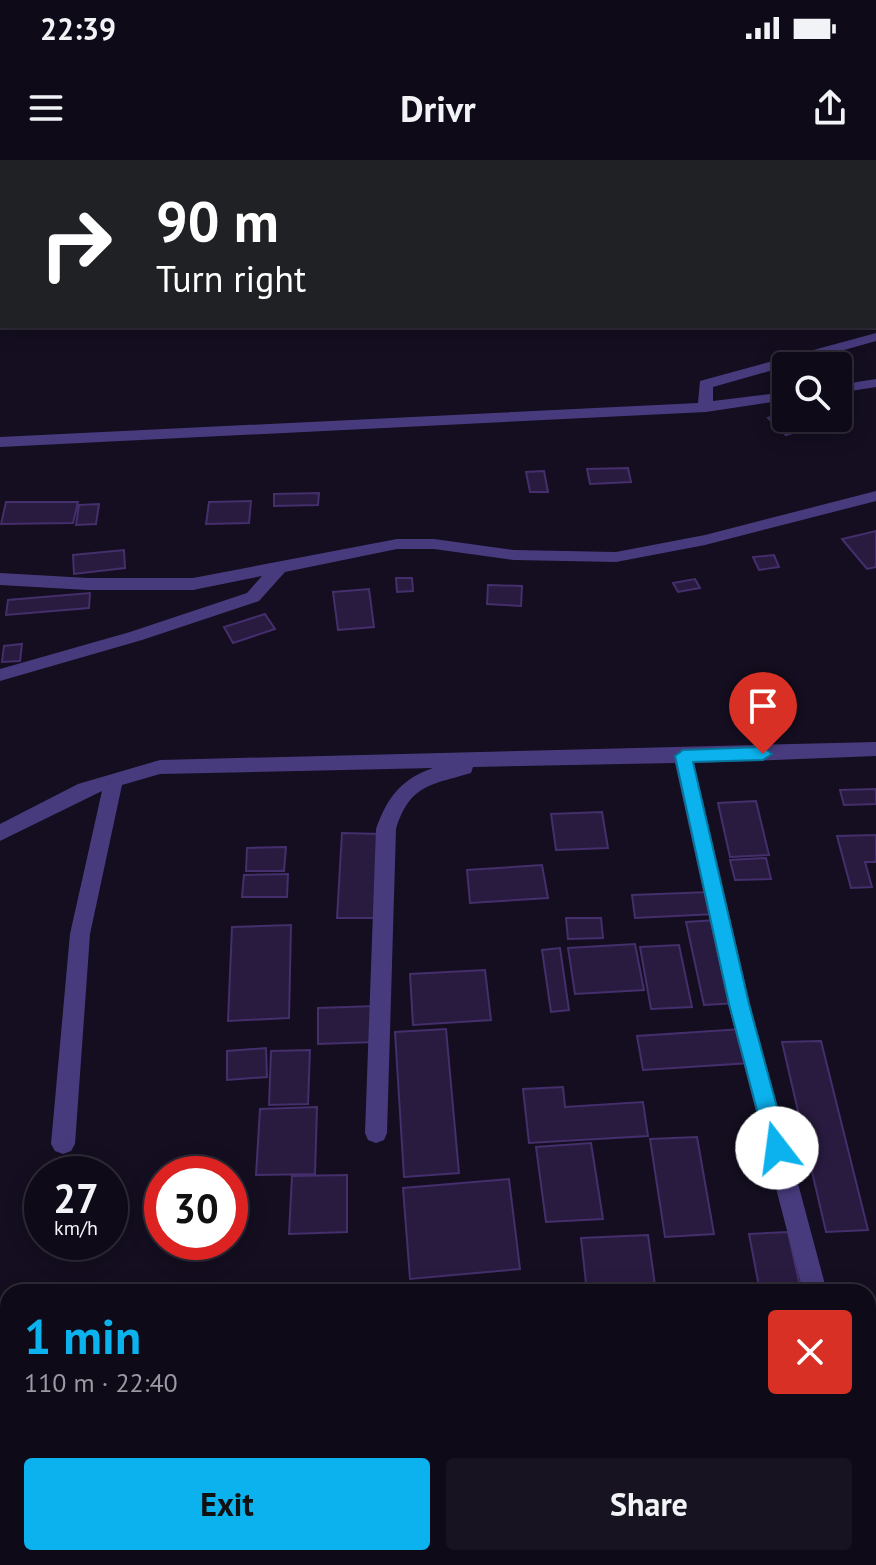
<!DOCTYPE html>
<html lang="en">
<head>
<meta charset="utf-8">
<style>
  :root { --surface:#0f0a18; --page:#181321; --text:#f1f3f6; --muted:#9b9aa2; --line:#2f2b37; --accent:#0bb2ed }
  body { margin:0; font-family:"PT Sans",sans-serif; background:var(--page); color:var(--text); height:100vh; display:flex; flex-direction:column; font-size:30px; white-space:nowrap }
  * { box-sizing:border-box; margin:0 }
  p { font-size:26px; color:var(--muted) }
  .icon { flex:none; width:44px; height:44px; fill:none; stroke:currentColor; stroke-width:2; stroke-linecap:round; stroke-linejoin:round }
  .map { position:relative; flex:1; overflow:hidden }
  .sheet { position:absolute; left:0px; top:1124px; width:876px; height:282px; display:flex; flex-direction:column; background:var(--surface); border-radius:24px 24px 0 0; box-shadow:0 4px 20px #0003,0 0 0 2px var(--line) }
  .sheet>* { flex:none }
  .hud { position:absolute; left:0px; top:0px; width:876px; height:168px; box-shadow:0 4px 20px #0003,0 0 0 2px var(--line); background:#202124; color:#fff; overflow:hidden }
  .buttons { position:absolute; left:772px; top:192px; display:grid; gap:16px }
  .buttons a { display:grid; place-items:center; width:80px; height:80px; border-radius:8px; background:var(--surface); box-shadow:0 4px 20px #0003,0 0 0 2px var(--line); font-size:40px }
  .speed { position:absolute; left:24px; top:996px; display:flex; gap:16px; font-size:40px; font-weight:700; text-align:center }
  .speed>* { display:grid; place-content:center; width:104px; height:104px; border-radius:50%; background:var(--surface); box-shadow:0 4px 20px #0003,0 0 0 2px var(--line); line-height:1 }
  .speed small { font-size:20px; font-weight:400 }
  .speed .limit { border:12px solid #d22; background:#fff; color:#111 }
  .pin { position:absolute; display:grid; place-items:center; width:68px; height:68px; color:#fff; margin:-82px -34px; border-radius:50% 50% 50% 0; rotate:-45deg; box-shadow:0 0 8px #0007 }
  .pin .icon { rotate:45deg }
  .me { position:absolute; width:88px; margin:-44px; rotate:345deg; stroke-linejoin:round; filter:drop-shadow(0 0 6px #0008) }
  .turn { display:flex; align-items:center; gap:28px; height:168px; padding:0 24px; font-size:36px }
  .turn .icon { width:104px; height:104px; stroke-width:2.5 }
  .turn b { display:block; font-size:56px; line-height:68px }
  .round { display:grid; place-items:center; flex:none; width:84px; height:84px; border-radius:8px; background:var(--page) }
  .overview { display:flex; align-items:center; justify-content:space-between; height:136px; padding:0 24px }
  h1 { font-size:48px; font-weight:800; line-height:60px; color:var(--accent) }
  .button { display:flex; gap:16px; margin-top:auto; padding:16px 24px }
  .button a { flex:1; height:92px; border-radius:8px; background:var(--accent); color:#111; font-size:32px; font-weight:800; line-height:92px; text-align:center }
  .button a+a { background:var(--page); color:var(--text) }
  .status { display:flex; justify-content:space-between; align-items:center; height:56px; padding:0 40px; background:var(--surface); direction:ltr }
  .status svg { height:22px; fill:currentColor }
  header { display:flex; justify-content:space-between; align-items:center; height:104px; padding:0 24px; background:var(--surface); font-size:36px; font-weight:800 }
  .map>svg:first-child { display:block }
  .building { fill:#291b40; stroke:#442e6b; stroke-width:2 }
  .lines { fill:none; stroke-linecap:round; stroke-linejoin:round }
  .minor { fill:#483b7d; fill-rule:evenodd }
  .route { fill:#0bb2ed; stroke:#07749a; stroke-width:2 }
</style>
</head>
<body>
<div class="status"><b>22:39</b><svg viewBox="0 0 49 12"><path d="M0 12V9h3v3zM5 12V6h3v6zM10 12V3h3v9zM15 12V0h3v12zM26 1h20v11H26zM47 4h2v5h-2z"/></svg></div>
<header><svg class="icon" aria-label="menu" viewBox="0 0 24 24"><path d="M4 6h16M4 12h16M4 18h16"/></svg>Drivr<svg class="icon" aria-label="share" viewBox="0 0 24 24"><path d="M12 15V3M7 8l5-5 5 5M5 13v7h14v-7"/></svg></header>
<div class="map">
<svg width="876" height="1405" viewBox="0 0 876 1405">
  <rect width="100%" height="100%" fill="#140e20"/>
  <!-- building -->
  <path class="building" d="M786 252V258H805L814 266 786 275 768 258Z
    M628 308 631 322 590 324 587 309Z
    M544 311 548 332H530L526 312Z
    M319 333 318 345 274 346V334Z
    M251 341 249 363 206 364 209 342Z
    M6 342H78L73 363 1 364Z
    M99 344 96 364 76 365 79 345Z
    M876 371V407L867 409 842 379Z
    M124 390 125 408 74 414 73 395Z
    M774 395 779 407 759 410 753 397Z
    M396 418H412L413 431 397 432Z
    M695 419 700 428 678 432 673 423Z
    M488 425 522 426 521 446 487 444Z
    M369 429 374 467 338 470 333 432Z
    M90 433 89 448 6 455 8 440Z
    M265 454 275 469 233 483 224 467Z
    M22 484 20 501 2 502 4 486Z
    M876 629V644L844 645 840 630Z
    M756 641 769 695 730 697 718 643Z
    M602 652 608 688 556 690 551 654Z
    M342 673 380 674 376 758H337Z
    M876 675V702H865L872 727 851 728 837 676Z
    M286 687 284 711H246L247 688Z
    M766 698 771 719 735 720 730 700Z
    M542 705 548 738 470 743 467 710Z
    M288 714 287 737H242L244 715Z
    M710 732 715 754 635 758 632 735Z
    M566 758H601L603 778 568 779Z
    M717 760 737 843 704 845 686 762Z
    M291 765 289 858 228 861 232 767Z
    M635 784 644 830 575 834 568 788Z
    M679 785 692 847 651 849 640 787Z
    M560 788 569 850 551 852 542 790Z
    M485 810 491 860 413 865 410 814Z
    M375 846V882L318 884V848Z
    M446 869 459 1013 404 1017 395 872Z
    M742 869 750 903 643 910 637 876Z
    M821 881 868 1070 826 1072 782 882Z
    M266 888 267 917 227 920V891Z
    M310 890 308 944 269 945 271 891Z
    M563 927 565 947 643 942 648 976 529 983 523 929Z
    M317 947 315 1014 256 1015 260 949Z
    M697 977 714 1074 665 1077 650 979Z
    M591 983 603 1059 546 1062 536 987Z
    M347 1015V1072L289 1074 292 1016Z
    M509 1019 520 1109 410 1119 403 1028Z
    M788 1072 801 1131 760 1132 749 1074Z
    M648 1075 656 1132H587L581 1078Z"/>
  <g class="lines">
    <!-- minor -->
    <path class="minor" d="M876 173V181L713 227V241L786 232V240L706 252 0 287V277L698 243 700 221Z
      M876 219V227L838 233V225Z
      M876 331V341L705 385 616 402 514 400 434 389H397L285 412 259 441 142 480 0 521V509L130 472 247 433 262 416 193 430H88L0 425V413L88 418H193L397 379H434L514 390 616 392 705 375Z
      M876 582V596L694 603 750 844 827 1132H803L728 844 675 603 473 607 471 613C431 625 410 624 396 669L387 973 384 980 376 983 368 980 365 973 376 669C387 638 401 619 433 608L160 614 122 625 90 774 75 984 71 991 63 994 55 991 51 984 70 774 102 631 0 681V664L78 624 160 600Z
      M0 1182 8 1185V1211L0 1208Z
      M510 1398H553L556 1405H513Z"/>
  </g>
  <!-- route -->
  <path class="route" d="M763 587 772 594 763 600 693 602 749 844 788 988 785 995 777 997 770 995 767 988 729 844 675 596 683 590Z"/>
</svg>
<div class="buttons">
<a><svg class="icon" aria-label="search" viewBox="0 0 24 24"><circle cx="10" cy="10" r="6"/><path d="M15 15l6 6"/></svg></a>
</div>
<div class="speed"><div>27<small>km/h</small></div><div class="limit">30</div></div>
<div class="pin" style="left:763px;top:594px;background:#d93025"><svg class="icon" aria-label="arrive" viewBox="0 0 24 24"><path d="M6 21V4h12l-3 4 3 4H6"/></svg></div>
<svg class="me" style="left:777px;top:988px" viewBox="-20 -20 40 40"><circle r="19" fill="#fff"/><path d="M0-13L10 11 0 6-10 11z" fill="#0bb2ed"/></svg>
<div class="hud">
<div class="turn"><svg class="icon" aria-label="right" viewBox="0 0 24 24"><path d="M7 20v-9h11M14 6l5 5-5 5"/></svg><div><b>90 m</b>Turn right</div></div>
</div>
<section class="sheet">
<div class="overview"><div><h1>1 min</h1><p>110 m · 22:40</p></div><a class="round" style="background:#d93025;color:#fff"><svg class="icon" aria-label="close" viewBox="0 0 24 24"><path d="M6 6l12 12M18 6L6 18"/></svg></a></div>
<div class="button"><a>Exit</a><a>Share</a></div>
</section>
</div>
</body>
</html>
